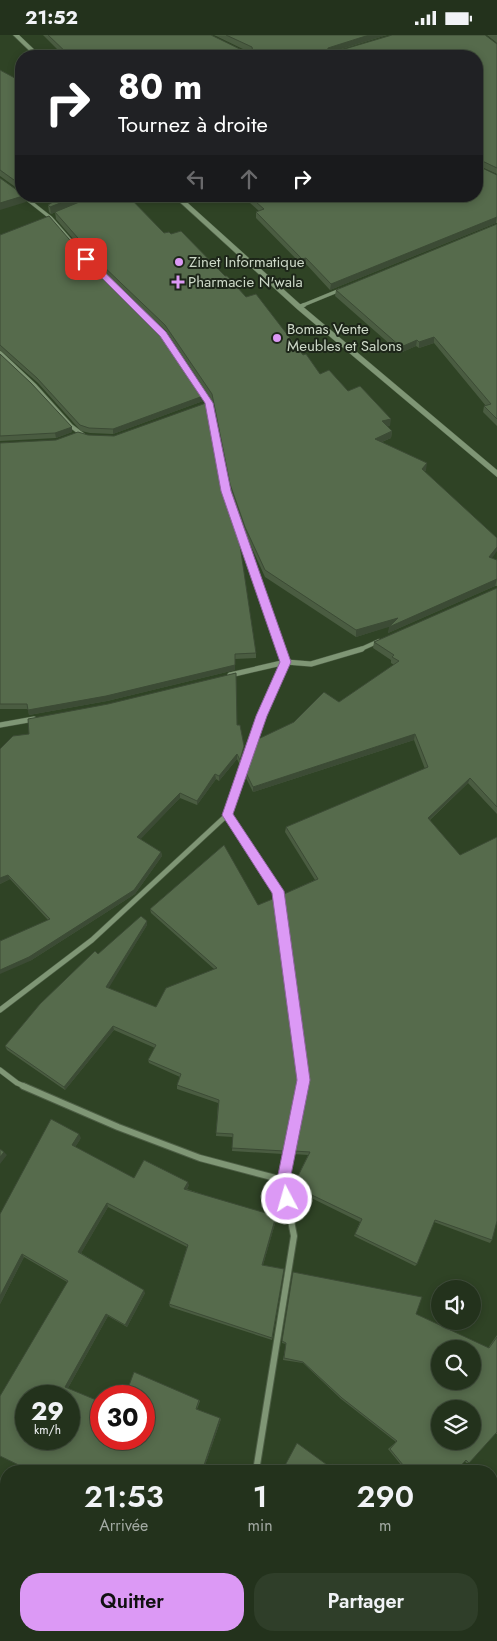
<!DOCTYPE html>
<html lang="fr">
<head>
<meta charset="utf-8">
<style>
  :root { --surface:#23321c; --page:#2f3e29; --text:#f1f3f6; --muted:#a3aaa3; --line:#404d3b; --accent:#dc99f5 }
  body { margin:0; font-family:Jost,sans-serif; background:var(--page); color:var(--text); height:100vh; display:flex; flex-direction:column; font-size:19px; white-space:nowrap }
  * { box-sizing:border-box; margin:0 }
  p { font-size:16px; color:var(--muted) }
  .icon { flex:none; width:28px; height:28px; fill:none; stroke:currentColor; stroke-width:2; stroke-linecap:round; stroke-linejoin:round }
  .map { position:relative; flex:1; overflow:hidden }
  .panel { position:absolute; left:0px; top:1430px; width:498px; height:176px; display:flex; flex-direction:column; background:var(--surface); border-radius:20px 20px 0 0; box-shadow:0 2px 8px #0003,0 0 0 1px var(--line) }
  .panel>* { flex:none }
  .hud { position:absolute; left:15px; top:15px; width:468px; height:152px; border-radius:20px; box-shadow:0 2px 8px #0003,0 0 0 1px var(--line); background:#202124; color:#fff; overflow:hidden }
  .controls { position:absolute; left:431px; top:1245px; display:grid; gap:10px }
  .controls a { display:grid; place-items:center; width:50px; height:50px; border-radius:50%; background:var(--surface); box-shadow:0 2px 8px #0003,0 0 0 1px var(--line); font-size:25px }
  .speed { position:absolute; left:15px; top:1350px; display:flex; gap:10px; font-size:25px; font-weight:700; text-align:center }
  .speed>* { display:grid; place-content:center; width:65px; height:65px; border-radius:50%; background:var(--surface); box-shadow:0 2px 8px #0003,0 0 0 1px var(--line); line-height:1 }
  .speed small { font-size:12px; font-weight:400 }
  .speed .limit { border:8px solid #d22; background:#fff; color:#111 }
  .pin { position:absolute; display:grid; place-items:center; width:42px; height:42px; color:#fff; margin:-21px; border-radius:10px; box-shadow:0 2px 8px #0006 }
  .me { position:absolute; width:55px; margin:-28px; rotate:354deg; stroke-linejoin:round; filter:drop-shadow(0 0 4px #0008) }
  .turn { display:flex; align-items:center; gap:18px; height:105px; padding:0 20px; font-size:22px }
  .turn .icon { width:65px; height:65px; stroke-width:2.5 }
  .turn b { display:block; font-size:35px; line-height:42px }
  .lanes { display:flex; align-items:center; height:48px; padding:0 20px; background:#0003; justify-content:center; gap:25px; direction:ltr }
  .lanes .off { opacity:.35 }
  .eta { display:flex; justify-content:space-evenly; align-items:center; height:85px; text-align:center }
  .eta b { font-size:30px; font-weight:600; line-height:35px }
  .button { display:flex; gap:10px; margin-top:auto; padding:10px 20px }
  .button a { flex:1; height:58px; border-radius:20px; background:var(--accent); color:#111; font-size:20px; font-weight:600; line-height:58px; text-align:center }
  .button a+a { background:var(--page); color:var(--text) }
  .status { display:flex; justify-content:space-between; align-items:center; height:35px; padding:0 25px; background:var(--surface); direction:ltr }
  .status svg { height:14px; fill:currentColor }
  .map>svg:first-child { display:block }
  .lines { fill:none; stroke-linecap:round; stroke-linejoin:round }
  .street-far3-casing { stroke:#4d5e45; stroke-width:4 }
  .street-far2-casing { stroke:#4d5e45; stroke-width:5 }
  .street-far1-casing { stroke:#4d5e45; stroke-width:6 }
  .street-casing { stroke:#4d5e45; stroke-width:8 }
  .secondary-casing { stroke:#4d5e45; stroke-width:1 }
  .primary-casing { stroke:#4d5e45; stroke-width:1 }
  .street-far3 { stroke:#7f9675; stroke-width:3 }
  .street-far2 { stroke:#7f9675; stroke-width:4 }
  .street-far1 { stroke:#7f9675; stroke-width:5 }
  .street { stroke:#7f9675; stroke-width:6 }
  .secondary { fill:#7f9675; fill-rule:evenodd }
  .primary { fill:#988340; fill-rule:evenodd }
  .wall { fill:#4a5c41 }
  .shaded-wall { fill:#3c4b35 }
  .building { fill:#566b4c; stroke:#3c4b35; fill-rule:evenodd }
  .route { fill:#dc99f5; stroke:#8f639f }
  .poi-dot { fill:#dc99f5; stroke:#1d2619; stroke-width:2 }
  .labels { text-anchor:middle; stroke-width:4; stroke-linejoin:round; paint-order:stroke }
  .far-poi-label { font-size:15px; fill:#ccd8c7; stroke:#1d2619; text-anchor:start }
</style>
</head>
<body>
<div class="status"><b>21:52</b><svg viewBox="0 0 49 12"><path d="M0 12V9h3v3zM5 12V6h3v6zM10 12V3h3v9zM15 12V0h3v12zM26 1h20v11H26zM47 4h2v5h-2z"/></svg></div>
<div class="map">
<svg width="497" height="1606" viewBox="0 0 497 1606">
  <rect width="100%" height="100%" fill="#2f4325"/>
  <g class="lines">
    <!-- street-far3 casing -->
    <g class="street-far3-casing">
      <path id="street-far3" d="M23 161 51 183 98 237 134 271
        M301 271 340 255"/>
    </g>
    <!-- street-far2 casing -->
    <g class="street-far2-casing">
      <path id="street-far2" d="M133 270 146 283
        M299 272 304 270
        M156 292 163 299 209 368 226 456 282 615
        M0 318 35 351 71 391 83 400
        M359 615 379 606"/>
    </g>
    <!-- street-far1 casing -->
    <g class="street-far1-casing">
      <path id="street-far1" d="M230 640 286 627 311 629 362 614
        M0 690 34 684
        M227 780 278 857 303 1045 302 1052
        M0 975 92 905 227 780 261 681 286 627 281 614
        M0 1035 17 1048 26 1052"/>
    </g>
    <!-- street casing -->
    <g class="street-casing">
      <path id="street" d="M23 1051 118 1092 200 1123 283 1145
        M256 1436 294 1201 283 1145 302 1051
        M491 1456 497 1450
        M204 1606 206 1600
        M347 1606 353 1600"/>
    </g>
    <!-- secondary casing -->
    <g class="secondary-casing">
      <path id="secondary" d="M13 0H19L41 21H35Z
        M173 161H180L301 270 497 435V442L297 274Z"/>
    </g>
    <!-- primary casing -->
    <g class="primary-casing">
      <path id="primary" d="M0 1496 6 1498V1538L0 1536Z
        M113 1600H160L163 1606H116Z"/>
    </g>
    <!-- street-far3 -->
    <use href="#street-far3" class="street-far3"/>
    <!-- street-far2 -->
    <use href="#street-far2" class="street-far2"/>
    <!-- street-far1 -->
    <use href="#street-far1" class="street-far1"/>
    <!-- street -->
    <use href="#street" class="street"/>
    <!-- secondary -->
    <use href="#secondary" class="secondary"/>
    <!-- primary -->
    <use href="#primary" class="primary"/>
  </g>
  <!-- wall -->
  <path class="wall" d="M43 0H211L248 18H251L214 0H387L330 18H331L497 9V139L477 130 476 21H64Z
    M487 0H497V8Z
    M0 35 21 49V156L0 141Z
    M497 140V188H496L330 255 306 229 302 230 256 183V177L259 176 242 161H476Z
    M28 161H46L34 165Z
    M48 170 164 198 171 199 246 262 303 320 320 339 348 356 390 391H387L392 396 391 403 382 407 426 435 424 437 492 523 497 525V551H495L388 598 390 591 356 602 265 542 245 498 230 455 212 366 166 296 100 235 56 184 55 177 63 174 51 179 49 177Z
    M497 189V391L483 377 484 371H486L434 308 419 313 416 311 400 318 335 261 336 255Z
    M0 200 203 366 113 399 90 398 81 396 38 348 0 315Z
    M0 319 72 397 56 403 0 406Z
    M0 408 222 451 256 618V623L235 624V635L107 666 29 680 28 674H0Z
    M497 553V779L468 748 430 785 492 1205 490 1208 434 1187 417 1229 415 1231 354 1201 360 1187 293 1154V1151L308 1120 293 1119 307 1044 283 864 284 859 315 845 285 797 286 792 425 734 414 705 253 757 245 741V736L339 667 394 630 391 628V625L373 613 374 607Z
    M237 690 244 711V716L240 730 237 724 219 746 216 744 197 770 180 763 140 804 161 817 162 821 135 859 30 926 48 885 10 844 0 849V714Z
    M224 810 299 1042 283 1119 232 1116 233 1102 216 1101 218 1068 177 1054V1050L180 1042 149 1028 148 1025 155 1013 114 995 65 1055 7 1015 5 1011 98 919 147 886V890L108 953 156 972 214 934 151 878 150 874Z
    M81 1103 75 1112 134 1143 189 1150 187 1154 276 1185 263 1230 284 1234 272 1305 170 1272 169 1269 187 1212 108 1172 81 1218 145 1258 127 1292 108 1281 68 1353 101 1404 199 1365 200 1366 197 1374 221 1384 203 1436H31L67 1247 24 1222 0 1269V1179Z
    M293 1237 416 1279 488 1313 497 1300V1399H495L469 1428H466L465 1426 456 1436H406L388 1414 396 1407 341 1364 303 1328 283 1325 286 1309 282 1308Z"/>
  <!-- shaded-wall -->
  <path class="shaded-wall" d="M369 0H387L328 18 327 21 328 13Z
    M478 124 477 130H476V125Z
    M23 161H25L26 167 0 175V168Z
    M33 161H46L34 165Z
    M78 161H96L51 179 50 172Z
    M497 182 496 188 330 255 331 249Z
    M306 223V229L302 230V224Z
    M434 302V308L419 313V307Z
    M417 305 416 311 400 318 401 312Z
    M203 361V366L113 399V394Z
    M391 384 390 391 381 393 382 386Z
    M72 392V397L56 403 55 398Z
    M392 396 391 403 374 410 375 404Z
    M427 428 426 435 420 441 422 434Z
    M497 512V516L488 529 489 522Z
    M497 544 495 551 388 598 389 592 392 591 356 602V595Z
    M235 630V635L107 666 29 680 28 675Z
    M415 699 414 705 253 757V752Z
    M244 711V716L240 730V725Z
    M237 719V724L219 746V741Z
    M215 739 216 744 197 770V766Z
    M470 743 468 748 426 788 428 783Z
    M180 758V763L138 807 137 802Z
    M161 817 162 821 135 859 30 926 0 939V935Z
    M8 840 10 844 0 849V843Z
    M147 886V890L107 956 106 952Z
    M113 991 114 995 65 1055 64 1052Z
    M79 1099 81 1103 74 1114 72 1110Z
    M4 1117 7 1120 0 1129V1122Z
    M188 1147 189 1150 185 1157 184 1154Z
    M107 1168 108 1172 80 1220 78 1217Z
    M276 1181V1185L262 1233V1230Z
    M22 1219 24 1222 0 1269V1261Z
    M144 1255 145 1258 127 1292 125 1290Z
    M106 1279 108 1281 68 1353 65 1352Z
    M220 1383 221 1384 203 1436H202Z"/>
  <!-- building -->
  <path class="building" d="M48 0H211L248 18 253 17 252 12 226 0H369L328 13 327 17 331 18 392 0H485L497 9V133L478 124 476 125V21H70Z
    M0 35 13 42 21 49V150L0 135Z
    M476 130 497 140V182L331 249 306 223 302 224 256 177 264 174 249 161H476Z
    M0 143 21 158V161H23L0 168Z
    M63 161H78L50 172 48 170Z
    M94 161H128L164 198 169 197 171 199 181 196 225 241H227L246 262 256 259 303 320 306 319 320 339 329 335 348 356 360 351 391 384 382 386 392 396 375 404 427 428 422 434 497 503V512L489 522 497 525V544L389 592 398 583 356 595 265 535 245 492 230 449 212 359 165 290 100 228 55 177Z
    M49 181 95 234 160 296 203 361 113 394 89 393 80 390 37 343 0 310V200Z
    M497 189V384L484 371 491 369 434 302 419 307 417 305 401 312 336 255Z
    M0 319 31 348 72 392 55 398 0 401Z
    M206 368 222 451 238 497 256 618 235 619V630L106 661 28 675 27 669H0V408L56 405 78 397 88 400 114 401Z
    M497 553V772L470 743 428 783 460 820 497 802V1186L492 1205 435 1185 417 1229 355 1199 362 1184 293 1151 310 1117 294 1116 308 1041 284 859 318 844 286 792 428 732 415 699 253 752 245 736 256 705 294 687 324 657 339 667 399 626 392 622 394 620 374 607Z
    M236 638 237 690H240L244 711 240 725 237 719 219 741 215 739 197 766 180 758 137 802 161 817 134 855 29 922 0 935V906L50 884 8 840 0 843V714L13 701 29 699 28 684 108 669Z
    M224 810 258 870 275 863 299 1042 284 1116 232 1113 233 1099 216 1098 219 1065 177 1050 181 1039 148 1025 156 1010 113 991 64 1052 5 1011 40 969 95 916 98 919 141 881 147 886 106 952 156 972 166 953 217 933 150 874Z
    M51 1084 79 1099 72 1110 134 1143 144 1125 188 1147 184 1154 276 1181 262 1230 284 1234 272 1303 169 1269 188 1210 107 1168 78 1217 144 1255 125 1290 106 1279 65 1352 101 1367V1404H144V1361H125L134 1337 199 1365 196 1374 220 1383 202 1436H31L0 1421V1361L68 1246 22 1219 0 1261V1179ZM26 1361H69V1404H26Z
    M0 1114 4 1117 0 1122Z
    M293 1237 422 1262 416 1279 489 1313 497 1302V1397L469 1428 466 1425 456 1436H408L390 1414 397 1406 342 1363 303 1327 284 1323 286 1308 282 1306ZM440 1314H472V1346H440ZM440 1374H472V1406H440Z
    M297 1408 330 1432 332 1429 343 1436H282Z"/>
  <!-- route -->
  <path class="route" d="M84 222H89L166 297 213 368 231 456 291 627 267 681 233 779 284 856 310 1045 290 1145 294 1164 292 1168 287 1170 282 1168 277 1145 297 1045 272 858 222 780 256 681 280 627 221 456 205 368 160 301 84 225Z"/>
  <!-- markers -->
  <g class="poi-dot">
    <circle cx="179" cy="227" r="5"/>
    <path d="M175.5 239.5h5v5h5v5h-5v5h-5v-5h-5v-5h5z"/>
    <circle cx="277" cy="303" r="5"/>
  </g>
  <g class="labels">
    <!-- far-poi labels -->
    <g class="far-poi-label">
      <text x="189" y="232">Zinet Informatique</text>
      <text x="188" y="252">Pharmacie N'wala</text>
      <text x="287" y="299">Bomas Vente<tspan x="287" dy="17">Meubles et Salons</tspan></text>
    </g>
  </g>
</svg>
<div class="controls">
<a><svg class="icon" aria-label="sound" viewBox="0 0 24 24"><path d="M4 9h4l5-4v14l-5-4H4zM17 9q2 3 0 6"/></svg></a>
<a><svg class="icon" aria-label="search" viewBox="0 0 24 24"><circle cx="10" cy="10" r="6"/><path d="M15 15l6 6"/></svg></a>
<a><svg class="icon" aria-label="layers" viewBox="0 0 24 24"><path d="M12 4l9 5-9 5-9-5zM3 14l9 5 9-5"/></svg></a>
</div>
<div class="speed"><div>29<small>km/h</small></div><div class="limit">30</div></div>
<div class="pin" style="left:86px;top:224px;background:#d93025"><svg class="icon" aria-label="arrive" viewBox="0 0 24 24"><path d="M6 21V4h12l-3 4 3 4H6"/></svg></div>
<svg class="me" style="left:287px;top:1164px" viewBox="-20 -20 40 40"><circle r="17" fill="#dc99f5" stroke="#fff" stroke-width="3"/><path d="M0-11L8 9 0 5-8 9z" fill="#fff"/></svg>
<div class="hud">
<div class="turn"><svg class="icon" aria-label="right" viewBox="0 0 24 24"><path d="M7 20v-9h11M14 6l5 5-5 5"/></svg><div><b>80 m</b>Tournez à droite</div></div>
<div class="lanes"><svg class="icon off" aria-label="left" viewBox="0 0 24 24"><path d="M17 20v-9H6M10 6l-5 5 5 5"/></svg><svg class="icon off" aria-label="ahead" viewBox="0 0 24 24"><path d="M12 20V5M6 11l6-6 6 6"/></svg><svg class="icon" aria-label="right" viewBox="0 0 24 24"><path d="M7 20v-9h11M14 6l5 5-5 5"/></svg></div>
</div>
<section class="panel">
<div class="eta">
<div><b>21:53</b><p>Arrivée</p></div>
<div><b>1</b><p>min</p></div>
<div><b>290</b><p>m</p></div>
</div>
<div class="button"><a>Quitter</a><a>Partager</a></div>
</section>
</div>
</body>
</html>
